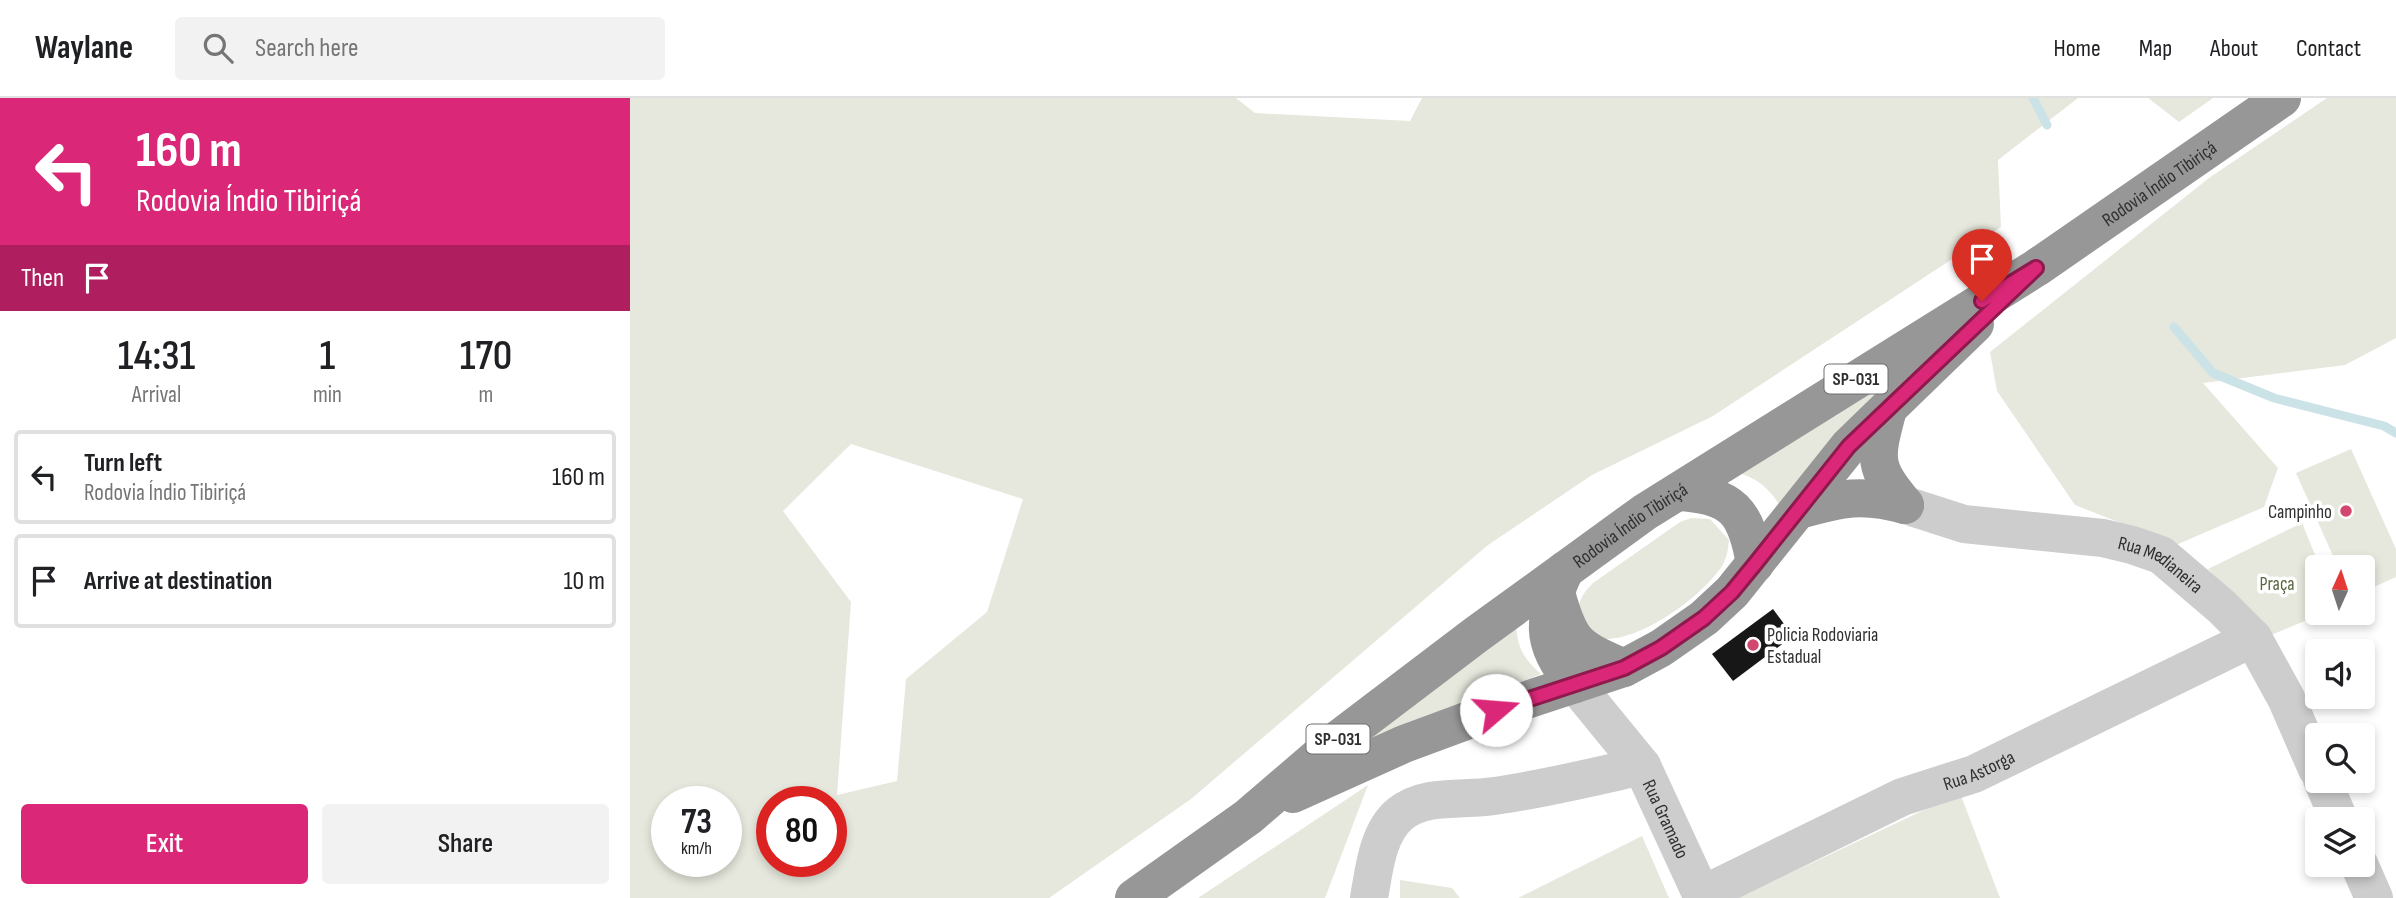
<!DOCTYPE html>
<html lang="en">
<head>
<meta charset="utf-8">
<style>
  :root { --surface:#fff; --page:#f2f2f2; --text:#202124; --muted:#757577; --line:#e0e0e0; --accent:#db2777 }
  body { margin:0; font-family:"Sofia Sans Condensed",sans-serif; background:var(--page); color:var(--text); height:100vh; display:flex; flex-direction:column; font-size:26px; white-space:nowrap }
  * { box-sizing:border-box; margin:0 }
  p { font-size:23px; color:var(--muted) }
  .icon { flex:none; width:38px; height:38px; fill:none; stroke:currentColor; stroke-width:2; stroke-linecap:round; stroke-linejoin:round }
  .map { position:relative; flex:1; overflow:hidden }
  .details { display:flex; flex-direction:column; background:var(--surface); width:630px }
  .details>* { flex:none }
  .guide { background:#db2777; color:#fff; overflow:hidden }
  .needle { width:46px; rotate:3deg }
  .fabs { position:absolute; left:1675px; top:457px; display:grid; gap:14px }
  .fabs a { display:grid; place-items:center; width:70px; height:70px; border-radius:7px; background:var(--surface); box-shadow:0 4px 10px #0003; font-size:35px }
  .speed { position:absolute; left:21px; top:688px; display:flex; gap:14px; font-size:35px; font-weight:700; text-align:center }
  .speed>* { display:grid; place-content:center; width:91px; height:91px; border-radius:50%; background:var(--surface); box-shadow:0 4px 10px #0003; line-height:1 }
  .speed small { font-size:18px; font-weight:400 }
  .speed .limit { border:10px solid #d22; background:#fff; color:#111 }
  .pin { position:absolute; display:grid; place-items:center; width:60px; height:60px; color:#fff; margin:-72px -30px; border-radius:50% 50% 50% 0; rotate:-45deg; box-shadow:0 0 7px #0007 }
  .pin .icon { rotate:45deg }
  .me { position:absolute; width:77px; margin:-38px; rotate:72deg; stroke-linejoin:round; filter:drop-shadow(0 0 5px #0008) }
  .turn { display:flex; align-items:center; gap:24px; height:147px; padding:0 21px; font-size:32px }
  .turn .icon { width:91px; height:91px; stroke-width:2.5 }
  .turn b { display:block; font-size:49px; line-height:60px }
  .then { display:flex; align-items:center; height:66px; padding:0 21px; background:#0003; gap:14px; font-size:26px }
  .eta { display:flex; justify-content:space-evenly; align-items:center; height:119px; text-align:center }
  .eta b { font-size:42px; font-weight:600; line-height:49px }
  .cta { display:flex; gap:14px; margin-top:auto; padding:14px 21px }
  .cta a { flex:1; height:80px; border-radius:7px; background:var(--accent); color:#fff; font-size:28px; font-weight:600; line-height:80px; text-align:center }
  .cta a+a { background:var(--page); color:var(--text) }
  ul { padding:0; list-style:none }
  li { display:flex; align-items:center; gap:21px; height:94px; margin:0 14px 10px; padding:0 7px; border:4px solid var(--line); border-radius:7px }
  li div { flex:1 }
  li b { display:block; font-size:26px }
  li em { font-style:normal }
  header { display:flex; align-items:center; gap:42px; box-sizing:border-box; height:98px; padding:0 35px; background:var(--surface); border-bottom:2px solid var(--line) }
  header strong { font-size:33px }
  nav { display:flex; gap:38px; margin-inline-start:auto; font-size:24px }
  .search { width:490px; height:63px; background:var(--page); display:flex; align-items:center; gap:18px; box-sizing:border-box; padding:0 24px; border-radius:7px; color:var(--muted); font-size:26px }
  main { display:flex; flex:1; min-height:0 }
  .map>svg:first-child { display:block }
  .green { fill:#e6e8dd; fill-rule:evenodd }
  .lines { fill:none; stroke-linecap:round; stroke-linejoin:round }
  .stream { stroke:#cbe2e7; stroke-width:9 }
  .building { fill:#171717 }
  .minor { stroke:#cdcdcd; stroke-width:38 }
  .highway { stroke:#979797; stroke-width:38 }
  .route-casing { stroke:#8e194d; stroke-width:18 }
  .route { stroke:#db2777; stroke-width:12 }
  .poi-dot { fill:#d2476f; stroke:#fff; stroke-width:2.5 }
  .labels { text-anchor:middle; stroke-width:7; stroke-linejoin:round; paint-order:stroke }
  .shield { fill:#fff; stroke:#6e6e6e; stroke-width:2 }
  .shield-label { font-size:18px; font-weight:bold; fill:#303030 }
  .street-label { font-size:19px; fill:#303030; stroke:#fff }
  .poi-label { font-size:19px; fill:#303030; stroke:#fff; text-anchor:end }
  .park-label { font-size:19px; fill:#5b6742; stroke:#fff }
</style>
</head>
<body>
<header>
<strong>Waylane</strong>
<div class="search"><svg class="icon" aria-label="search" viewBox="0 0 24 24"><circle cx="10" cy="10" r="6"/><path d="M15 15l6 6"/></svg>Search here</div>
<nav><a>Home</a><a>Map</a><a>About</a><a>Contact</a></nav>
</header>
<main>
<section class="details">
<div class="guide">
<div class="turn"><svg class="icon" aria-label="left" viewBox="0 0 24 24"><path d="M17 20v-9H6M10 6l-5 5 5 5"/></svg><div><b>160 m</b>Rodovia Índio Tibiriçá</div></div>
<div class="then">Then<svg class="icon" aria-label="arrive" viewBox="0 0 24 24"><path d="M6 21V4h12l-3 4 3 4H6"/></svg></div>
</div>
<div class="eta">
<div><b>14:31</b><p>Arrival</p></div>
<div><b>1</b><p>min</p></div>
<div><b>170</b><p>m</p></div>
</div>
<ul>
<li><svg class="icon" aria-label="left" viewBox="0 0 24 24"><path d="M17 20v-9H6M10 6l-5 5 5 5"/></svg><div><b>Turn left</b><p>Rodovia Índio Tibiriçá</p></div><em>160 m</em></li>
<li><svg class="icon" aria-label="arrive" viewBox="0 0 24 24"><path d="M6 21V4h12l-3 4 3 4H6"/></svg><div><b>Arrive at destination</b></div><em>10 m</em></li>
</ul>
<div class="cta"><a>Exit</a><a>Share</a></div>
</section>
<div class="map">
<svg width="1766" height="800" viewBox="0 0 1766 800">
  <rect width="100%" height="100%" fill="#fff"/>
  <!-- green -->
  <path class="green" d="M0 0H606L625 15 780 23 792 0H1448L1368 62 1371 129 1083 318 962 377 858 447 561 701 419 800H0ZM221 346 393 401 357 514 276 581 267 683 207 697 221 504 153 413ZM37 704H96V763H37ZM142 704H201V763H142Z
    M1518 0H1583L1549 24Z
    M1697 0H1766V240L1715 267 1573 285 1648 370 1634 409 1546 447 1445 407 1367 293 1360 254 1579 80Z
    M1319 230 1150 408C1138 388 1125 379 1102 373Z
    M1721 351 1766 451V479L1733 494 1732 469H1708L1666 375Z
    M1061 420 1080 421 1099 442C1098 451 1097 460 1092 468 1071 500 1004 549 965 540L947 516C949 502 953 495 963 485L1050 424Z
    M1672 425 1690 469H1687V514L1694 515 1641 537 1578 471Z
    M886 525C887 548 893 561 911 576L794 622 702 668Z
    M738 687 695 800H568Z
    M1330 695 1370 800H1108Z
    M1012 738 1039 800H888Z
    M770 782 822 790 830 800H770Z"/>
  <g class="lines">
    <!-- stream -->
    <path class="stream" d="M1403 0 1417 27
      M1544 229 1583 275 1644 300 1754 328 1766 335"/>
  </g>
  <!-- building -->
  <path class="building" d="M1143 511 1163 538 1103 583 1082 556Z"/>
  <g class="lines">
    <!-- minor -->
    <g class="minor">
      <path id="s1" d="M1275 407 1334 426 1473 440 1502 447 1531 457 1592 509 1623 540 1656 600 1687 671"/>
      <path id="s2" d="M945 586 1012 668 1073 800"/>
      <path d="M1692 682 1709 721"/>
      <path d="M1729 766 1744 800"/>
      <path id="s3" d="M1072 797 1272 699 1344 676 1623 540"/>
      <path d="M739 800C744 773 747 735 770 716 796 695 834 703 864 698 914 691 963 679 1012 668"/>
    </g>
    <!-- highway -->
    <g class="highway">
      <path d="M1258 311C1245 360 1242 368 1275 407"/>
      <path d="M1048 394C1103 397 1116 413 1125 466"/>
      <path d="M1169 412C1212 400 1232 395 1275 407"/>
      <path d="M935 472C913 519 908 545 945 586"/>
      <path d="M927 498C941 548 948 549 994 570"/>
      <path d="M663 696 774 646 866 612 994 570 1031 550 1074 520 1102 494 1219 348 1345 226"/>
      <path id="s4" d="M504 800 618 719 710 640 847 536 1015 414 1406 170 1652 0"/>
    </g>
  </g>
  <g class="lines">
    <!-- route casing -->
    <g class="route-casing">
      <path id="route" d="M866 612 994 570 1031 550 1074 520 1102 494 1125 466 1219 348 1406 170 1352 203"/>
    </g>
    <!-- route -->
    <use href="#route" class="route"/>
  </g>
  <!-- markers -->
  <g class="poi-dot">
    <circle cx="1716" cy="413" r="7"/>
    <circle cx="1123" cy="547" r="7"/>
  </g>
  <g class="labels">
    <!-- shield labels -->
    <g class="shield">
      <rect x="1194.5" y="266.5" width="63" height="29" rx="5"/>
      <rect x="676.5" y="626.5" width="63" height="29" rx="5"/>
    </g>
    <g class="shield-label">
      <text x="1226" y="287">SP-031</text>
      <text x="708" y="647">SP-031</text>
    </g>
    <!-- street labels -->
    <g class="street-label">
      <text dy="7" stroke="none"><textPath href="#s4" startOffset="1251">Rodovia Índio Tibiriçá</textPath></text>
      <text dy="7" stroke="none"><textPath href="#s4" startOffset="621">Rodovia Índio Tibiriçá</textPath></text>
      <text dy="7" stroke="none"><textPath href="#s1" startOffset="266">Rua Medianeira</textPath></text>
      <text dy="7" stroke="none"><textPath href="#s3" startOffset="304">Rua Astorga</textPath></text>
      <text dy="7" stroke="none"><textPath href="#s2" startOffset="164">Rua Gramado</textPath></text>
    </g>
    <!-- poi labels -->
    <g class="poi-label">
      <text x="1702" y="420">Campinho</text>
      <text x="1137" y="543" text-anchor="start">Policia Rodoviaria<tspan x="1137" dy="22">Estadual</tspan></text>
    </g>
    <!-- park labels -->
    <g class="park-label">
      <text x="1647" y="492">Praça</text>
    </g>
  </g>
</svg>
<div class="fabs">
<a><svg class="needle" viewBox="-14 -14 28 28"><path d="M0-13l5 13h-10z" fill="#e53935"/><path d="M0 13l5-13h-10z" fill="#757577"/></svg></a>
<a><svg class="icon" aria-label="sound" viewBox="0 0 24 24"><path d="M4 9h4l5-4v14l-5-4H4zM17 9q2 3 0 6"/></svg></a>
<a><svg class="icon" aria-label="search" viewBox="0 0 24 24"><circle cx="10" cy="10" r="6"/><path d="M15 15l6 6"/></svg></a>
<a><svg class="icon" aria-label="layers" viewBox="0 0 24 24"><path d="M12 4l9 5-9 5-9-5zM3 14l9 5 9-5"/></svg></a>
</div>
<div class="speed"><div>73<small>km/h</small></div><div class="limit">80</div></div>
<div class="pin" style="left:1352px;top:203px;background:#d93025"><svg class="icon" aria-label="arrive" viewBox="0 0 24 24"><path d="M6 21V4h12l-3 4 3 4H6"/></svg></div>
<svg class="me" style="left:866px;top:612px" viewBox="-20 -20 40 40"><circle r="19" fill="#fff"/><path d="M0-13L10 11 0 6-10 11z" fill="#db2777"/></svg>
</div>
</main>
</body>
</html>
